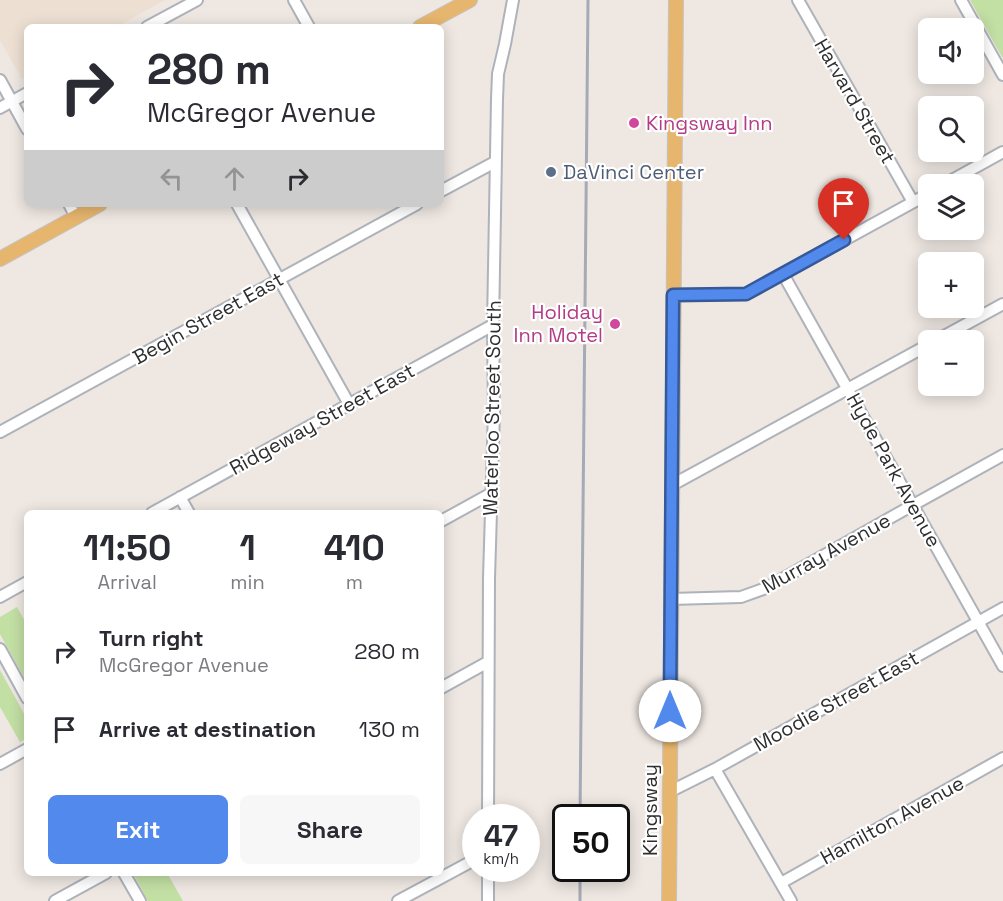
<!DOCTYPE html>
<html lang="en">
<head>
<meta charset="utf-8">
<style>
  :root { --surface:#fff; --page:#f7f7f7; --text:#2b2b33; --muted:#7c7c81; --accent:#5189ec }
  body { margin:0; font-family:"Space Grotesk",sans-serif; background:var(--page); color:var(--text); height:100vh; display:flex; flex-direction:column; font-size:22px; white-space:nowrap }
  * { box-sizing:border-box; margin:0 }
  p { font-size:20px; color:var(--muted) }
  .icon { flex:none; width:33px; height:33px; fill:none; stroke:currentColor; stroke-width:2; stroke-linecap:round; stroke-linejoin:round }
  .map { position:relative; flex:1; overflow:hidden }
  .side { position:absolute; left:24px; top:510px; width:420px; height:366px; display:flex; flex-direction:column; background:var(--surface); border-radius:9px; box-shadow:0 3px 15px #0003 }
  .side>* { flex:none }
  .top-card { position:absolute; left:24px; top:24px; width:420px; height:183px; border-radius:9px; box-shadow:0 3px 15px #0003; background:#fff; color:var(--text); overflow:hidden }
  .tools { position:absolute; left:918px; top:18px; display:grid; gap:12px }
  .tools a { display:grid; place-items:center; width:66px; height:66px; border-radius:9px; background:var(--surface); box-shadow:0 3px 15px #0003; font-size:30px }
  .speed { position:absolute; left:462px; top:804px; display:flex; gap:12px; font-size:30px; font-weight:700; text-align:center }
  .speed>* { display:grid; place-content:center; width:78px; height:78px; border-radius:50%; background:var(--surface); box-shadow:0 3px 15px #0003; line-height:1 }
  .speed small { font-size:15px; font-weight:400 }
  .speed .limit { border:3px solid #111; border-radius:9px; background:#fff; color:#111 }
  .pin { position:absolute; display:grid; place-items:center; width:51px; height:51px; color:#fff; margin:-62px -26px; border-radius:50% 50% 50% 0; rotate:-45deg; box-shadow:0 0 6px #0007 }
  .pin .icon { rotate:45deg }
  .me { position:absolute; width:66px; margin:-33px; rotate:0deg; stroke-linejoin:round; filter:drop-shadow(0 0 4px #0008) }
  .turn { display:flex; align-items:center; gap:21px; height:126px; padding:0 24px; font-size:27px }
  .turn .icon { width:78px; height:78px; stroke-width:2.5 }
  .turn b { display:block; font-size:42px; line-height:51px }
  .lanes { display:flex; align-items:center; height:57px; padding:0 24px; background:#0003; justify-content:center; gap:30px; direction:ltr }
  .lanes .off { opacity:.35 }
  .eta { display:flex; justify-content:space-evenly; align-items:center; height:102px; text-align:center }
  .eta b { font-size:36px; font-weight:600; line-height:42px }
  .cta { display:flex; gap:12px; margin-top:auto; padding:12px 24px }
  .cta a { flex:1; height:69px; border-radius:9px; background:var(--accent); color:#fff; font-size:24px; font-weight:600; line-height:69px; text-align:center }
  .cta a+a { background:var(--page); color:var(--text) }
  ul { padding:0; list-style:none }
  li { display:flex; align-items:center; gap:18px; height:78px; padding:0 24px }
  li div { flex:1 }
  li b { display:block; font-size:22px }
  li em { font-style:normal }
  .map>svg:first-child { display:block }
  .education { fill:#ede0d3 }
  .green { fill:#c2dfa4 }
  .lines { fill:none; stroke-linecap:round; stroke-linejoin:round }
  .minor-casing { stroke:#aeb2b9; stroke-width:14 }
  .major-casing { stroke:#c4c4c4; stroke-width:16 }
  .minor { stroke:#fff; stroke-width:10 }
  .major { stroke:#e7b66e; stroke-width:14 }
  .rail { stroke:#a5aab6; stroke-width:3 }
  .route-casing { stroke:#355999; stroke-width:15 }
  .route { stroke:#5189ec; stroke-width:10 }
  .hotel-dot { fill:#d1479c; stroke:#fff; stroke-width:2 }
  .service-dot { fill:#5c6f8a; stroke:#fff; stroke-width:2 }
  .labels { text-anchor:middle; stroke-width:4.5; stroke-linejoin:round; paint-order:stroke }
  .street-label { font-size:20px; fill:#2e2e2e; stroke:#fff }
  .hotel-label { font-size:20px; fill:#b23c85; stroke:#fff; text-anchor:start }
  .service-label { font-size:20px; fill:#4e5e75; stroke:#fff; text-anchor:start }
</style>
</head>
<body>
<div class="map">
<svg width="1003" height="901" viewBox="0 0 1003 901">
  <rect width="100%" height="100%" fill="#eee7e2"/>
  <!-- education -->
  <path class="education" d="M0 0H165L116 27H27V76L22 79 0 40Z"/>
  <!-- green -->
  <path class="green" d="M970 0H1003V57H1002Z
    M17 607 27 625V683L0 634V617Z
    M0 670 27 719V738L20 742 0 707Z
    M138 873H167L183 901H148L134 875Z"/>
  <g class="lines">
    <!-- minor casing -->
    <g class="minor-casing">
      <path id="minor" d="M294 0 309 27
        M798 0 913 202
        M961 0 1003 75
        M147 27 197 0
        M0 80 27 129
        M0 108 27 93
        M945 184 1003 152
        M441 191 495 162
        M69 204 76 217
        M237 204 349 404
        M783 274 1003 666
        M673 295 746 294 928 194
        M937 340 1003 304
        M0 432 417 204
        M672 485 928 345
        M180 497 189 513
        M152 513 493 325
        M441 521 492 493
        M0 597 27 582
        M671 599 741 597 766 588 913 505 1003 455
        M0 649 27 698
        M441 688 488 662
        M0 764 27 749
        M715 769 791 901
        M669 792 715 769 1003 608
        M488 818 489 578 494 411 493 325 497 99 498 74 505 44 513 0
        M124 873 140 901
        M781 883 1003 758
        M55 901 106 873
        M398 901 476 859
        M488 901V868"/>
    </g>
    <!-- major casing -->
    <g class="major-casing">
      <path id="major" d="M420 27 470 0
        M0 259 100 204
        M669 901 676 0"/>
    </g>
    <!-- minor -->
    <use href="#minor" class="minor"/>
    <!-- major -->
    <use href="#major" class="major"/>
    <!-- rail -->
    <path class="rail" d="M580 818 588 0
      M580 901V868"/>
  </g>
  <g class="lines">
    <!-- route casing -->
    <g class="route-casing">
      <path id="route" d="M670 711 673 295 746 294 844 240"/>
    </g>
    <!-- route -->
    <use href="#route" class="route"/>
  </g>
  <!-- markers -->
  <g class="hotel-dot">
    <circle cx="634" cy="123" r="6"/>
    <circle cx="615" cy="324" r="6"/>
  </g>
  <circle class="service-dot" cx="551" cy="172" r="6"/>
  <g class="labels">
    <!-- street labels -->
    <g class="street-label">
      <text transform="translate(855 101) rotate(60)" y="7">Harvard Street</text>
      <text transform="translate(208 318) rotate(-29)" y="7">Begin Street East</text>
      <text transform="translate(492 408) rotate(-89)" y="7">Waterloo Street South</text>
      <text transform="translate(322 419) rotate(-29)" y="7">Ridgeway Street East</text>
      <text transform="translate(894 470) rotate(61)" y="7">Hyde Park Avenue</text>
      <text transform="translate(826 553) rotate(-29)" y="7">Murray Avenue</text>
      <text transform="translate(836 701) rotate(-29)" y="7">Moodie Street East</text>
      <text transform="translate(650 810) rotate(-90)" y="7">Kingsway</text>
      <text transform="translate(892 820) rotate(-29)" y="7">Hamilton Avenue</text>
    </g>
    <!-- hotel labels -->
    <g class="hotel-label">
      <text x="646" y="130">Kingsway Inn</text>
      <text x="603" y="319" text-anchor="end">Holiday<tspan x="603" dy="23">Inn Motel</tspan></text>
    </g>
    <!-- service labels -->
    <g class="service-label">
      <text x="563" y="179">DaVinci Center</text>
    </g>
  </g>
</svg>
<div class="tools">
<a><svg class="icon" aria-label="sound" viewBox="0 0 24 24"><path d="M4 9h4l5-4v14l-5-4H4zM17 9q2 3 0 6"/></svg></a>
<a><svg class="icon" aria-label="search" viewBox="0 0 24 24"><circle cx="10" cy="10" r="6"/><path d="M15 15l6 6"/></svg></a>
<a><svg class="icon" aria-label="layers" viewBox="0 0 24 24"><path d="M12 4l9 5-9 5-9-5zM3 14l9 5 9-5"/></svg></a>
<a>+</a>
<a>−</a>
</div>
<div class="speed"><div>47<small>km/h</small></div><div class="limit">50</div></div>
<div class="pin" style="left:844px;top:240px;background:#d93025"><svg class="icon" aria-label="arrive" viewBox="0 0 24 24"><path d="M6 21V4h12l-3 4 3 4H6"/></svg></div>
<svg class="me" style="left:670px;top:711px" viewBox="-20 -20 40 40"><circle r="19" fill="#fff"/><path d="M0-13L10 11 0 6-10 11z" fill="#5189ec"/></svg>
<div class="top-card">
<div class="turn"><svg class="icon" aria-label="right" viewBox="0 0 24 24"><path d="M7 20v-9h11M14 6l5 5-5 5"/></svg><div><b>280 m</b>McGregor Avenue</div></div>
<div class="lanes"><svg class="icon off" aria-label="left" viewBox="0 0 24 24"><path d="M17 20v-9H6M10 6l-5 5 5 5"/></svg><svg class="icon off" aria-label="ahead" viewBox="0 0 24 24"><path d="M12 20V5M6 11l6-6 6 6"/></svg><svg class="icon" aria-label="right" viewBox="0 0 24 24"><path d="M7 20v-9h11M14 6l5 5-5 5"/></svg></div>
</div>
<section class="side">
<div class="eta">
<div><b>11:50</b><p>Arrival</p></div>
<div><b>1</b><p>min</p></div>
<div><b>410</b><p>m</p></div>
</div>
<ul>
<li><svg class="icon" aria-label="right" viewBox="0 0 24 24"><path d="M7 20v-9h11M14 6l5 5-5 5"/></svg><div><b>Turn right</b><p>McGregor Avenue</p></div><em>280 m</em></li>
<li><svg class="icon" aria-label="arrive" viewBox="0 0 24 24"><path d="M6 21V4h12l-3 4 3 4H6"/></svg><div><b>Arrive at destination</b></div><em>130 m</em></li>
</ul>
<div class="cta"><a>Exit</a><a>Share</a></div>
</section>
</div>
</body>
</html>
